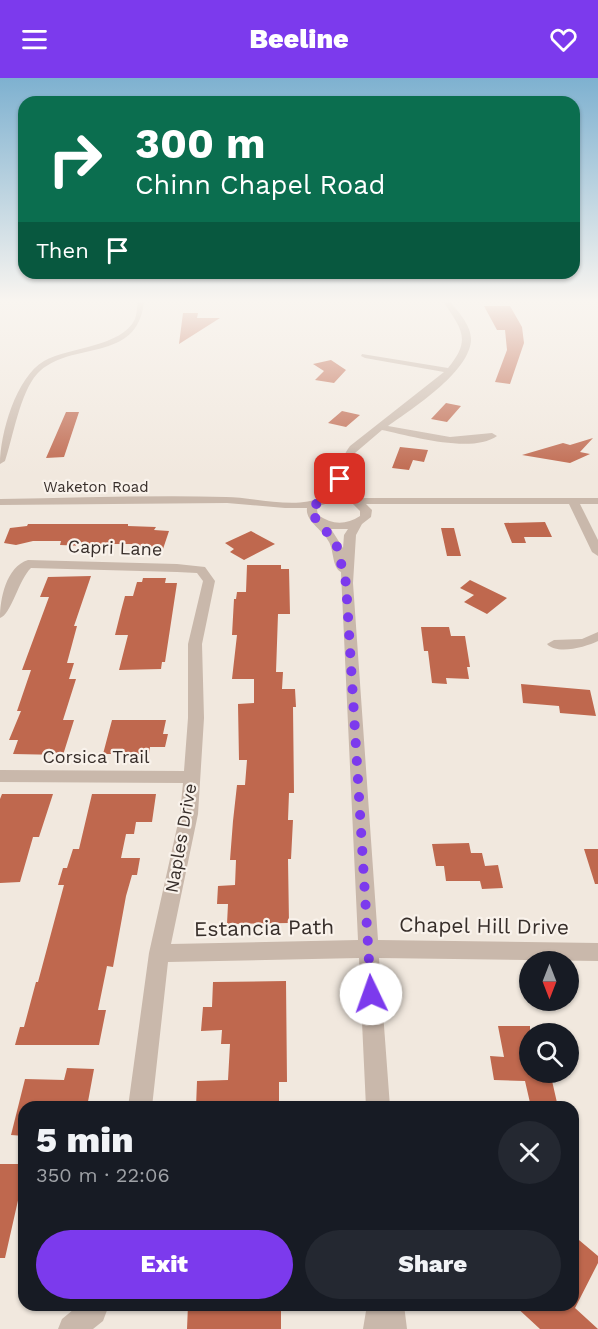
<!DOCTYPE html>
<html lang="en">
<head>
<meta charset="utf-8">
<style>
  :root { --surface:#171b24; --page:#242831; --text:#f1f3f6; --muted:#9ea1a6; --accent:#7c3aed }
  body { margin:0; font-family:"Work Sans",sans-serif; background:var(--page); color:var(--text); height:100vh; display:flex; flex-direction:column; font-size:22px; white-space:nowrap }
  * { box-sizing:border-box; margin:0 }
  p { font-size:20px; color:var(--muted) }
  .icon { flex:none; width:33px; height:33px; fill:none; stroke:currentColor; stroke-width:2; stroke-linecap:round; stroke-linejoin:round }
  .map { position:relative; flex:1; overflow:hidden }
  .side { position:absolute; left:18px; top:1023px; width:561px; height:210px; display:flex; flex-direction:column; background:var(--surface); border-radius:18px; box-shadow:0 2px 4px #0004 }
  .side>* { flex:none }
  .guide { position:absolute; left:18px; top:18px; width:562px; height:183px; border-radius:18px; box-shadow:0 2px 4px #0004; background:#0b6e4f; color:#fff; overflow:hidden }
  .needle { width:39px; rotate:180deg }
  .buttons { position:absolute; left:519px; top:873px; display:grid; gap:12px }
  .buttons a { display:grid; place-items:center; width:60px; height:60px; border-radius:50%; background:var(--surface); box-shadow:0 2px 4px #0004; font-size:30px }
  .pin { position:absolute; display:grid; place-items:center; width:51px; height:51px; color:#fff; margin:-26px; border-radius:12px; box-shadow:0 3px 9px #0006 }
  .me { position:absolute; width:66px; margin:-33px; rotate:357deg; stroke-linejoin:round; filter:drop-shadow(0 0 4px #0008) }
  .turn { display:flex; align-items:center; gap:21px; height:126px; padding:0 18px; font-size:27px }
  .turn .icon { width:78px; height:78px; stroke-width:2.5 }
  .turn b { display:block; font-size:42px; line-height:51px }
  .then { display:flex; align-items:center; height:57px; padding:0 18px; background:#0003; gap:12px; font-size:22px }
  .round { display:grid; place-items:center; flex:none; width:63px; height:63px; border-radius:32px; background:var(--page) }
  .headline { display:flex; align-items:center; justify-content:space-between; height:102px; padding:0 18px }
  h1 { font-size:36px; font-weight:800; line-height:45px }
  .button { display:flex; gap:12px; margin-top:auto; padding:12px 18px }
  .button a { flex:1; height:69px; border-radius:36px; background:var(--accent); color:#fff; font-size:24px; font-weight:800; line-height:69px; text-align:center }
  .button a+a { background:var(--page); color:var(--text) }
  header { display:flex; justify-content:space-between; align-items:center; height:78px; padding:0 18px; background:var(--accent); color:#fff; font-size:27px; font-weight:800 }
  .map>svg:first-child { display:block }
  .building { fill:#bf684e }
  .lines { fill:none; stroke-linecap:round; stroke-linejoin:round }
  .minor { fill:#c9b8ab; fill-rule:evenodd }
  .route { stroke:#7c3aed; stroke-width:10; stroke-dasharray:0 18 }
  .labels { text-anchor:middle; stroke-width:4.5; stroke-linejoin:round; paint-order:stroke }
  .far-street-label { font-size:15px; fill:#372e2a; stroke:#f9f2eb }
  .street-label { font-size:18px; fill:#372e2a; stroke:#f9f2eb }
  .near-street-label { font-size:21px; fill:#372e2a; stroke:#f9f2eb }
</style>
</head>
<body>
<header><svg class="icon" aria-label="menu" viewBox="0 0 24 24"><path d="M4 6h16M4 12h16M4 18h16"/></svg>Beeline<svg class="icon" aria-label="heart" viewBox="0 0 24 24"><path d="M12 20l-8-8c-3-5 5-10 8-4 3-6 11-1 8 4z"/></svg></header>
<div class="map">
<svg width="598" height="1251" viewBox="0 0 598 1251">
  <rect width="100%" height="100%" fill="#f1e8de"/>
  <!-- building -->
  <path class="building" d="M484 228H510L522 249 524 265 510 306 495 304 507 272 505 252H497Z
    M183 235H198L197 240H220L179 266Z
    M331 282 346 292 334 305 315 302 324 293 313 286Z
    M446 325 461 328 447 344 431 341Z
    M342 333 360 337 346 349 328 345Z
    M66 334H79L64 379 46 380Z
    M593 360 580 374 590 376 570 385 522 377 563 365 570 367Z
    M400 369 428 372 424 384 413 382 409 392 392 390Z
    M545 444 552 459H524L526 465H512L504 445Z
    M28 446H128V448L156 449 154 452 169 453 163 471 131 470 132 466H107L106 469 60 467 61 463H33L16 467 4 465 10 450 27 448Z
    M441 450H454L461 478H447Z
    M251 453 275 466 244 482 230 474 234 471 225 465Z
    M247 487H281V491H289L290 536H278L276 594H283L282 611H295L296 629H293L294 715H289L288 742H293L291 781H288L289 845 227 846 228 826H217L218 808 235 807 236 782H230L233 743 237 707H245L247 682H239L238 626 254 625V601H232L237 557H232L234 521H236L237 514H246Z
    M91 498 74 548H77L67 585H74L69 601H76L63 642H74L63 677 13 676 18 662H9L21 633H17L31 592H22L49 519H40L48 499Z
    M143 500H166L165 505H177L165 584H162L161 591 119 592 128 557H115L121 533 125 518H133L137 504H142Z
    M470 502 507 520 487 536 464 524 474 517 460 510Z
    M421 549H449L451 558H465L470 589H467L469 601 446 600 447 606 432 605 428 573H424Z
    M521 606 590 612 596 638 560 635 559 628 523 625Z
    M112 642H166L163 656H168L165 669H150L149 676H103Z
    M2 716H53L39 759H33L20 804 0 805V721Z
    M92 716H156L152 744H136L134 756H126L121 780H140L137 797H132L126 818 113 889 107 888 98 932H106L99 967H15L20 949H24L36 904H38L64 807H58L63 790H67L73 771H79Z
    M469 765 471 775H482L485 788 498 787 503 810 482 811 480 803H446L444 788H436L432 766Z
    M584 771H598V806H595Z
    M286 903 287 1004H279V1029H196L197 1003 228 1002 230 966H221L222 952 201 953 203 929H212L213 904Z
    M498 948H530V994H550L558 1029H531L525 1003 494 1002 490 978 504 979Z
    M67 990 94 991 87 1029H24V1058L11 1057 25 1001 64 1002Z
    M0 1086H24V1118H19L5 1180H0Z
    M573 1157 598 1178V1185L575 1230 598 1251H540L514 1227 573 1228Z
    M188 1227H281V1251H187Z"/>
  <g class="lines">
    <!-- minor -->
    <path class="minor" d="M138 223H144C138 287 70 261 37 296 20 315 13 359 5 383L0 386C0 356 16 299 44 283 69 269 122 269 135 241 137 236 137 228 138 223Z
      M443 223H449C458 233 472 248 471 263 468 295 413 330 388 348L450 359 492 355 497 358C472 376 411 358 382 352L355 375 343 408 337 416 356 420H598V426H580L598 462V478L592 474 569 426H366L372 432 371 439 362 446 356 457 353 505 378 862 598 865V883L379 880 390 1029H366L359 880 168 884 152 1029H128L149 875 180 736 183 705 0 704V692L184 693 188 640V566L203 503 197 495 177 494 31 490C19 501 11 537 0 540 0 521 6 489 28 482L177 486 205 489 215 503 202 566 204 640 198 736 171 866 358 862 341 494C332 489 334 473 329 464 323 452 305 443 307 430H285L227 425 0 427V421C75 420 151 417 226 419 252 419 298 432 321 419 339 408 338 383 350 368L444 294 365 280 361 278 362 276 448 290C473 260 460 250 443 223ZM338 422 352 425 360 433V438C346 447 332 447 318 437L317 432 319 428ZM331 451H348L344 457 343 470Z
      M598 554V563C586 569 557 577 547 566L554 562 582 561Z
      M79 1227H109L103 1243 93 1251H58L62 1241Z
      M367 1227H404L407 1251H363Z"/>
  </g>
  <!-- sky -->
  <linearGradient id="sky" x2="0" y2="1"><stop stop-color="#7eb1d0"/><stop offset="0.56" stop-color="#f9f5f0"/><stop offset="1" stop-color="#f9f5f0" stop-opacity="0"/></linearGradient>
  <rect width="598" height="398" fill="url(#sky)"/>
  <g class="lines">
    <!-- route -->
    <path class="route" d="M340 401 337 411 312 429 311 435 336 465 346 505 371 916"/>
  </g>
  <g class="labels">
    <!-- far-street labels -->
    <g class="far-street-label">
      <text x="96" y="414">Waketon Road</text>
    </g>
    <!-- street labels -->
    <g class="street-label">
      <text transform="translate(115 470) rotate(2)" y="6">Capri Lane</text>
      <text x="96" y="685">Corsica Trail</text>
      <text transform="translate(181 760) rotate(-80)" y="6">Naples Drive</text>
    </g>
    <!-- near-street labels -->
    <g class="near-street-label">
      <text transform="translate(484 848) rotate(1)" y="7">Chapel Hill Drive</text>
      <text transform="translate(264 850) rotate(-1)" y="7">Estancia Path</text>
    </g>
  </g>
</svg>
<div class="buttons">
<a><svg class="needle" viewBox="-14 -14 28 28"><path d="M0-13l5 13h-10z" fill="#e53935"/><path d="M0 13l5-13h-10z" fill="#9ea1a6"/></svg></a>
<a><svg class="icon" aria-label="search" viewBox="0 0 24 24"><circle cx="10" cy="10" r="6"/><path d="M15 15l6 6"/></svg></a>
</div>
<div class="pin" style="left:340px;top:401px;background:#d93025"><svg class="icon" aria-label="arrive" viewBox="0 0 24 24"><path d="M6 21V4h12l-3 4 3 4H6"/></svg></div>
<svg class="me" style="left:371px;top:916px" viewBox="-20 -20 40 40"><circle r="19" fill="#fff"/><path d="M0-13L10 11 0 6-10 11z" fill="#7c3aed"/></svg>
<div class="guide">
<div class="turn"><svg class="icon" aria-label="right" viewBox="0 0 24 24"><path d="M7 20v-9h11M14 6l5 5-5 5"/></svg><div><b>300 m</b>Chinn Chapel Road</div></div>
<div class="then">Then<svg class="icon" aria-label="arrive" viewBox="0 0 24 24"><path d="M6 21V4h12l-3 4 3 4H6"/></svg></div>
</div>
<section class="side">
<div class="headline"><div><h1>5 min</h1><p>350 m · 22:06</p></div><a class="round"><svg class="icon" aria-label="close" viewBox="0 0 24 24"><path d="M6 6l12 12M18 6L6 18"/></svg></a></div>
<div class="button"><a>Exit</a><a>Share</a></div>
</section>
</div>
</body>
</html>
